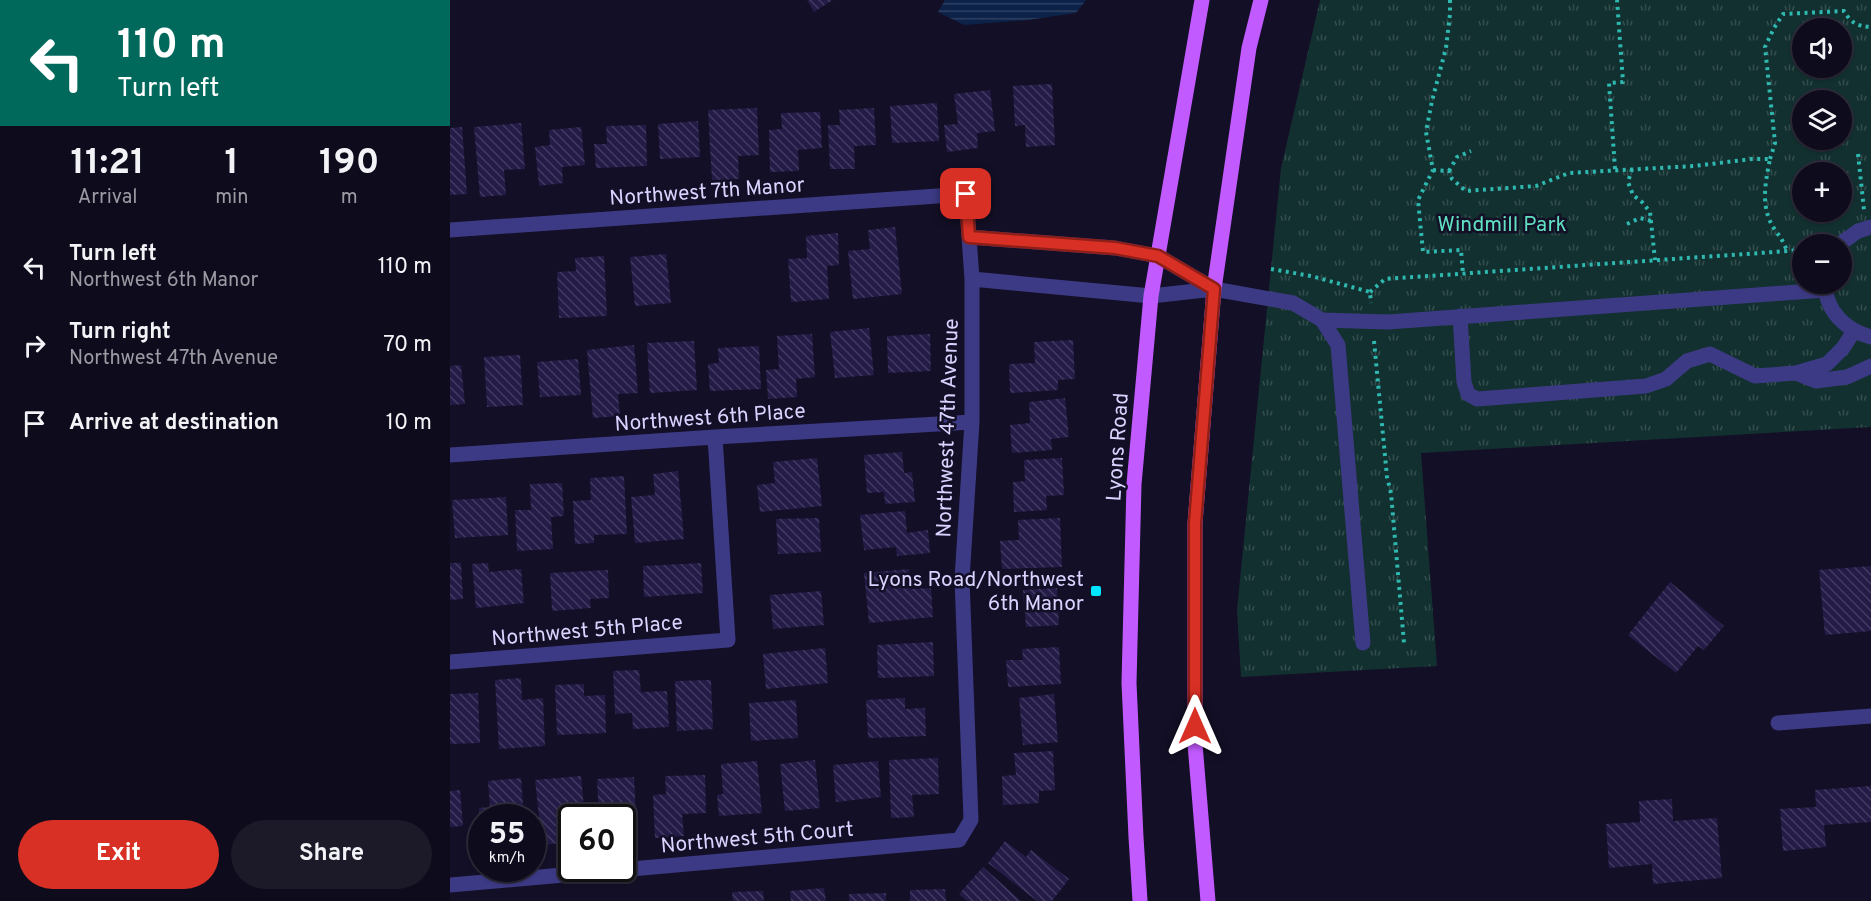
<!DOCTYPE html>
<html lang="en">
<head>
<meta charset="utf-8">
<style>
  :root { --surface:#0e0b1c; --page:#1c1929; --text:#f1f3f6; --muted:#9b9ba3; --line:#2e2b3b; --accent:#d93025 }
  body { margin:0; font-family:Overpass,sans-serif; background:var(--page); color:var(--text); height:100vh; display:flex; flex-direction:column; font-size:22px; white-space:nowrap }
  * { box-sizing:border-box; margin:0 }
  p { font-size:20px; color:var(--muted) }
  .icon { flex:none; width:33px; height:33px; fill:none; stroke:currentColor; stroke-width:2; stroke-linecap:round; stroke-linejoin:round }
  .map { position:relative; flex:1; overflow:hidden }
  .panel { display:flex; flex-direction:column; background:var(--surface); width:450px }
  .panel>* { flex:none }
  .top-card { background:#00695c; color:#fff; overflow:hidden }
  .controls { position:absolute; left:1342px; top:18px; display:grid; gap:12px }
  .controls a { display:grid; place-items:center; width:60px; height:60px; border-radius:50%; background:var(--surface); box-shadow:0 2px 4px #0004,0 0 0 2px var(--line); font-size:30px }
  .speed { position:absolute; left:18px; top:804px; display:flex; gap:12px; font-size:30px; font-weight:700; text-align:center }
  .speed>* { display:grid; place-content:center; width:78px; height:78px; border-radius:50%; background:var(--surface); box-shadow:0 2px 4px #0004,0 0 0 2px var(--line); line-height:1 }
  .speed small { font-size:15px; font-weight:400 }
  .speed .limit { border:3px solid #111; border-radius:9px; background:#fff; color:#111 }
  .pin { position:absolute; display:grid; place-items:center; width:51px; height:51px; color:#fff; margin:-26px; border-radius:12px; box-shadow:0 3px 9px #0006 }
  .me { position:absolute; width:66px; margin:-33px; rotate:0deg; stroke-linejoin:round; filter:drop-shadow(0 0 4px #0008) }
  .turn { display:flex; align-items:center; gap:21px; height:126px; padding:0 18px; font-size:27px }
  .turn .icon { width:78px; height:78px; stroke-width:2.5 }
  .turn b { display:block; font-size:42px; line-height:51px }
  .eta { display:flex; justify-content:space-evenly; align-items:center; height:102px; text-align:center }
  .eta b { font-size:36px; font-weight:700; line-height:42px }
  .button { display:flex; gap:12px; margin-top:auto; padding:12px 18px }
  .button a { flex:1; height:69px; border-radius:36px; background:var(--accent); color:#fff; font-size:24px; font-weight:700; line-height:69px; text-align:center }
  .button a+a { background:var(--page); color:var(--text) }
  ul { padding:0; list-style:none }
  li { display:flex; align-items:center; gap:18px; height:78px; padding:0 18px }
  li div { flex:1 }
  li b { display:block; font-size:22px }
  li em { font-style:normal }
  main { display:flex; flex:1; min-height:0 }
  .map>svg:first-child { display:block }
  .park { fill:url(#park-tufts); fill-rule:evenodd }
  .water { fill:url(#water-rules) }
  .building { fill:url(#building-back-hatch) }
  .lines { fill:none; stroke-linecap:round; stroke-linejoin:round }
  .path { stroke:#2fb8b0; stroke-width:4; stroke-dasharray:3 4.5; stroke-linecap:butt }
  .service { stroke:#3d3a85; stroke-width:15 }
  .minor { stroke:#3d3a85; stroke-width:15 }
  .primary { stroke:#c25bff; stroke-width:15 }
  .route-casing { stroke:#8d1f18; stroke-width:15 }
  .route { stroke:#d93025; stroke-width:10 }
  .poi-dot { fill:#00e5ff; stroke:#130f26; stroke-width:2 }
  .labels { text-anchor:middle; stroke-width:5; stroke-linejoin:round; paint-order:stroke }
  .street-label { font-size:21px; fill:#d9d4ff; stroke:#130f26 }
  .park-label { font-size:21px; fill:#5fe0c0; stroke:#130f26 }
  .poi-label { font-size:21px; fill:#d9d4ff; stroke:#130f26; text-anchor:end }
</style>
</head>
<body>
<main>
<section class="panel">
<div class="top-card">
<div class="turn"><svg class="icon" aria-label="left" viewBox="0 0 24 24"><path d="M17 20v-9H6M10 6l-5 5 5 5"/></svg><div><b>110 m</b>Turn left</div></div>
</div>
<div class="eta">
<div><b>11:21</b><p>Arrival</p></div>
<div><b>1</b><p>min</p></div>
<div><b>190</b><p>m</p></div>
</div>
<ul>
<li><svg class="icon" aria-label="left" viewBox="0 0 24 24"><path d="M17 20v-9H6M10 6l-5 5 5 5"/></svg><div><b>Turn left</b><p>Northwest 6th Manor</p></div><em>110 m</em></li>
<li><svg class="icon" aria-label="right" viewBox="0 0 24 24"><path d="M7 20v-9h11M14 6l5 5-5 5"/></svg><div><b>Turn right</b><p>Northwest 47th Avenue</p></div><em>70 m</em></li>
<li><svg class="icon" aria-label="arrive" viewBox="0 0 24 24"><path d="M6 21V4h12l-3 4 3 4H6"/></svg><div><b>Arrive at destination</b></div><em>10 m</em></li>
</ul>
<div class="button"><a>Exit</a><a>Share</a></div>
</section>
<div class="map">
<svg width="1421" height="901" viewBox="0 0 1421 901">
  <defs>
    <pattern id="park-tufts" width="24" height="20" patternUnits="userSpaceOnUse" patternTransform="scale(1.5)"><rect width="24" height="20" fill="#12302f"/><path d="M3 7l-1-3M5 7V3M7 7l1-3M15 17l-1-3M17 17v-4M19 17l1-3" fill="none" stroke="#344d4e"/></pattern>
    <pattern id="water-rules" width="6" height="5" patternUnits="userSpaceOnUse" patternTransform="scale(1.5)"><rect width="6" height="5" fill="#0c2248"/><path d="M0 2.5h6" fill="none" stroke="#2f4163"/></pattern>
    <pattern id="building-back-hatch" width="6" height="6" patternUnits="userSpaceOnUse" patternTransform="scale(1.5)"><rect width="6" height="6" fill="#241b47"/><path d="M-1 5l2 2M0 0l6 6M5-1l2 2" fill="none" stroke="#433b63"/></pattern>
  </defs>
  <rect width="100%" height="100%" fill="#130f26"/>
  <!-- park -->
  <path class="park" d="M870 0H1421V427L971 453 987 666 791 677 787 610 831 168ZM1353 28H1392V68H1353ZM1353 100H1392V140H1353ZM1353 172H1392V212H1353ZM1353 244H1392V284H1353Z"/>
  <!-- water -->
  <path class="water" d="M495 0H636L626 13 578 20 514 25 488 12Z"/>
  <!-- building -->
  <path class="building" d="M357 0H383L364 12Z
    M602 84 605 145 576 147 575 125 565 126 563 86Z
    M540 90 545 131 527 133 528 148 497 152 494 125 508 124 504 94Z
    M487 103 489 141 442 143 440 106Z
    M307 108 309 155 288 156 289 179 262 180 258 110Z
    M424 108 426 145 404 146 405 169H380L378 125H390L389 110Z
    M370 112 372 148 348 150 349 171 320 172 319 130 332 129 331 113Z
    M248 121 250 157 210 159 208 124Z
    M71 123 75 169 54 170 56 195 30 197 24 127Z
    M196 125 197 166 146 168 144 144H157L156 126Z
    M12 127 17 194 0 195V128Z
    M131 127 135 165 112 167 113 183 89 186 85 147 100 145 99 130Z
    M445 227 452 294 403 299 398 251 420 249 418 230Z
    M388 233 389 265 377 266 379 299 341 302 338 259 357 258 356 236Z
    M216 254 221 303 185 306 180 257Z
    M154 256 157 316 109 318 107 272 126 271 125 258Z
    M419 328 424 375 385 378 380 332Z
    M362 334 365 377 346 379 347 397 318 399 316 370 329 369 327 336Z
    M480 334 481 371 438 373 437 336Z
    M623 340 625 379 608 380V390L560 393 559 364 585 363 584 342Z
    M244 341 247 390 200 393 197 343Z
    M184 345 188 393 168 394 170 416 143 418 137 350Z
    M309 346 311 389 260 391 258 364 269 363 268 348Z
    M70 355 73 405 37 407 34 357Z
    M128 359 131 395 90 397 87 362Z
    M11 365 15 404 0 405V366Z
    M615 398 619 437 601 439 602 450 562 453 560 425 580 423 579 402Z
    M452 452 454 473 462 472 465 502 435 504 434 492 417 493 414 455Z
    M367 458 372 506 310 512 307 485 325 483 323 462Z
    M612 458 614 495 596 496 597 510 564 512 563 482 575 481 574 460Z
    M228 471 234 539 185 543 181 497 205 495 203 474Z
    M174 476 177 534 144 535V543L125 544 123 501 141 500 140 478Z
    M112 483 114 516 101 517 103 549 67 551 65 510H81L80 484Z
    M56 497 58 535 5 538 2 500Z
    M455 511 457 533 478 530 480 553 447 556 446 547 414 550 410 515Z
    M369 518 371 552 328 554 326 519Z
    M610 518 612 567 552 569 550 541 569 540 568 520Z
    M0 563H11L13 599 0 600Z
    M38 563 39 572 71 569 74 603 26 608 22 564Z
    M251 563 253 593 194 597 193 566Z
    M1421 566V631L1375 635 1369 570Z
    M459 569 461 589 481 588 483 617 419 623 414 573Z
    M158 570 159 598 140 599 141 608 102 611 100 573Z
    M1220 582 1274 626 1254 650 1248 646 1226 673 1178 635Z
    M607 588 609 625 576 627 573 590Z
    M371 591 374 625 323 629 320 595Z
    M483 642 484 676 428 678 427 645Z
    M609 647 611 684 558 687 556 660H573L572 649Z
    M375 648 378 683 316 689 313 654Z
    M189 670 191 692 217 691 219 727 183 729 182 713 165 714 163 671Z
    M71 678 72 700 93 698 95 746 49 749 45 680Z
    M261 680 263 729 227 731 225 681Z
    M134 684V696L155 695 156 733 107 735 105 685Z
    M28 693 30 743 0 744V694Z
    M604 694 608 742 573 745 569 698Z
    M455 698V709L475 708 476 736 418 738 416 700Z
    M346 700 348 738 301 741 299 703Z
    M603 751 605 790 589 791V803L553 805 552 776 566 775 564 753Z
    M488 758 489 794 462 795 464 817 441 818 439 760Z
    M365 760 370 808 335 811 330 764Z
    M307 761 312 813 269 816 267 795 273 794 271 764Z
    M428 761 431 797 386 802 383 765Z
    M255 775 256 813 232 814 234 836 205 838 203 795 216 794 215 776Z
    M131 776 135 818H122V842L92 845 85 780Z
    M184 777 186 816 176 817 177 833H172V818H149L147 779Z
    M71 778 74 818H30L29 808 40 807 38 781Z
    M1421 786V822L1374 825 1376 847 1333 851 1330 809 1366 807 1365 790Z
    M10 790 13 826 0 827V791Z
    M1222 799 1223 821 1267 818 1272 878 1203 884 1202 864 1159 868 1156 824 1190 822 1189 801Z
    M555 841 576 857 581 850 619 879 602 901H587L538 863Z
    M533 867 571 901H517L509 894Z
    M374 888 376 901H341L340 891Z
    M495 889 496 901H460V890Z
    M313 891 314 901H283L282 892Z
    M436 893V901H399V894Z"/>
  <g class="lines">
    <!-- path -->
    <path class="path" d="M1000 0V14L996 48 982 101 976 132 983 170 968 200 973 252 1011 250 1013 274
      M1408 154 1414 210
      M1320 159 1325 143 1315 47 1324 28 1333 14 1394 11C1401 23 1407 26 1421 27
      M1165 169 1159 83 1173 82 1167 0
      M1182 169 1178 182 1183 195 1192 202 1200 212 1205 260
      M983 170 999 171 1002 179 1016 191 1086 186 1119 173 1244 166 1302 159H1320C1315 184 1310 208 1325 230 1331 238 1333 241 1337 251
      M999 171 1007 157 1021 151
      M1177 224 1190 218 1201 221
      M821 269 861 276 920 292 921 303
      M920 292 935 279 1353 250
      M924 341 937 477 941 493 954 643"/>
    <!-- service -->
    <path class="service" d="M1390 244 1408 231 1421 227
      M1375 284C1376 311 1395 330 1421 337
      M764 289 843 303 872 320 938 322 1375 290
      M1010 316 1014 382 1018 394 1027 399 1196 386 1216 379 1237 361 1260 354 1305 376 1346 373 1377 364 1393 348 1404 331
      M872 320 888 345 913 643
      M1346 373 1366 381 1397 377 1421 366"/>
    <!-- minor -->
    <path class="minor" d="M0 230 516 194 522 279V422L512 579 521 820 509 840 0 885
      M519 237 665 248 708 256 764 289
      M522 279 701 296 764 289
      M0 455 265 437 522 422
      M0 662 278 640 265 437
      M1328 723 1421 716"/>
    <!-- primary -->
    <path class="primary" d="M690 901 686 837 679 683 684 484 701 296 752 0
      M758 901 745 744V523L764 289 799 48 811 0"/>
  </g>
  <g class="lines">
    <!-- route casing -->
    <g class="route-casing">
      <path id="route" d="M516 194 519 237 665 248 708 256 764 289 745 523V726"/>
    </g>
    <!-- route -->
    <use href="#route" class="route"/>
  </g>
  <!-- markers -->
  <rect class="poi-dot" x="640" y="585" width="12" height="12" rx="3"/>
  <g class="labels">
    <!-- street labels -->
    <g class="street-label">
      <text transform="translate(257 191) rotate(-4)" y="7">Northwest 7th Manor</text>
      <text transform="translate(260 417) rotate(-4)" y="7">Northwest 6th Place</text>
      <text transform="translate(497 428) rotate(-88)" y="7">Northwest 47th Avenue</text>
      <text transform="translate(667 447) rotate(-86)" y="7">Lyons Road</text>
      <text transform="translate(137 630) rotate(-5)" y="7">Northwest 5th Place</text>
      <text transform="translate(307 837) rotate(-5)" y="7">Northwest 5th Court</text>
    </g>
    <!-- park labels -->
    <g class="park-label">
      <text x="1052" y="231">Windmill Park</text>
    </g>
    <!-- poi labels -->
    <g class="poi-label">
      <text x="634" y="586">Lyons Road/Northwest<tspan x="634" dy="24">6th Manor</tspan></text>
    </g>
  </g>
</svg>
<div class="controls">
<a><svg class="icon" aria-label="sound" viewBox="0 0 24 24"><path d="M4 9h4l5-4v14l-5-4H4zM17 9q2 3 0 6"/></svg></a>
<a><svg class="icon" aria-label="layers" viewBox="0 0 24 24"><path d="M12 4l9 5-9 5-9-5zM3 14l9 5 9-5"/></svg></a>
<a>+</a>
<a>−</a>
</div>
<div class="speed"><div>55<small>km/h</small></div><div class="limit">60</div></div>
<div class="pin" style="left:516px;top:194px;background:#d93025"><svg class="icon" aria-label="arrive" viewBox="0 0 24 24"><path d="M6 21V4h12l-3 4 3 4H6"/></svg></div>
<svg class="me" style="left:745px;top:726px" viewBox="-20 -20 40 40"><path d="M0-17L14 15 0 8-14 15z" fill="#d93025" stroke="#fff" stroke-width="4"/></svg>
</div>
</main>
</body>
</html>
